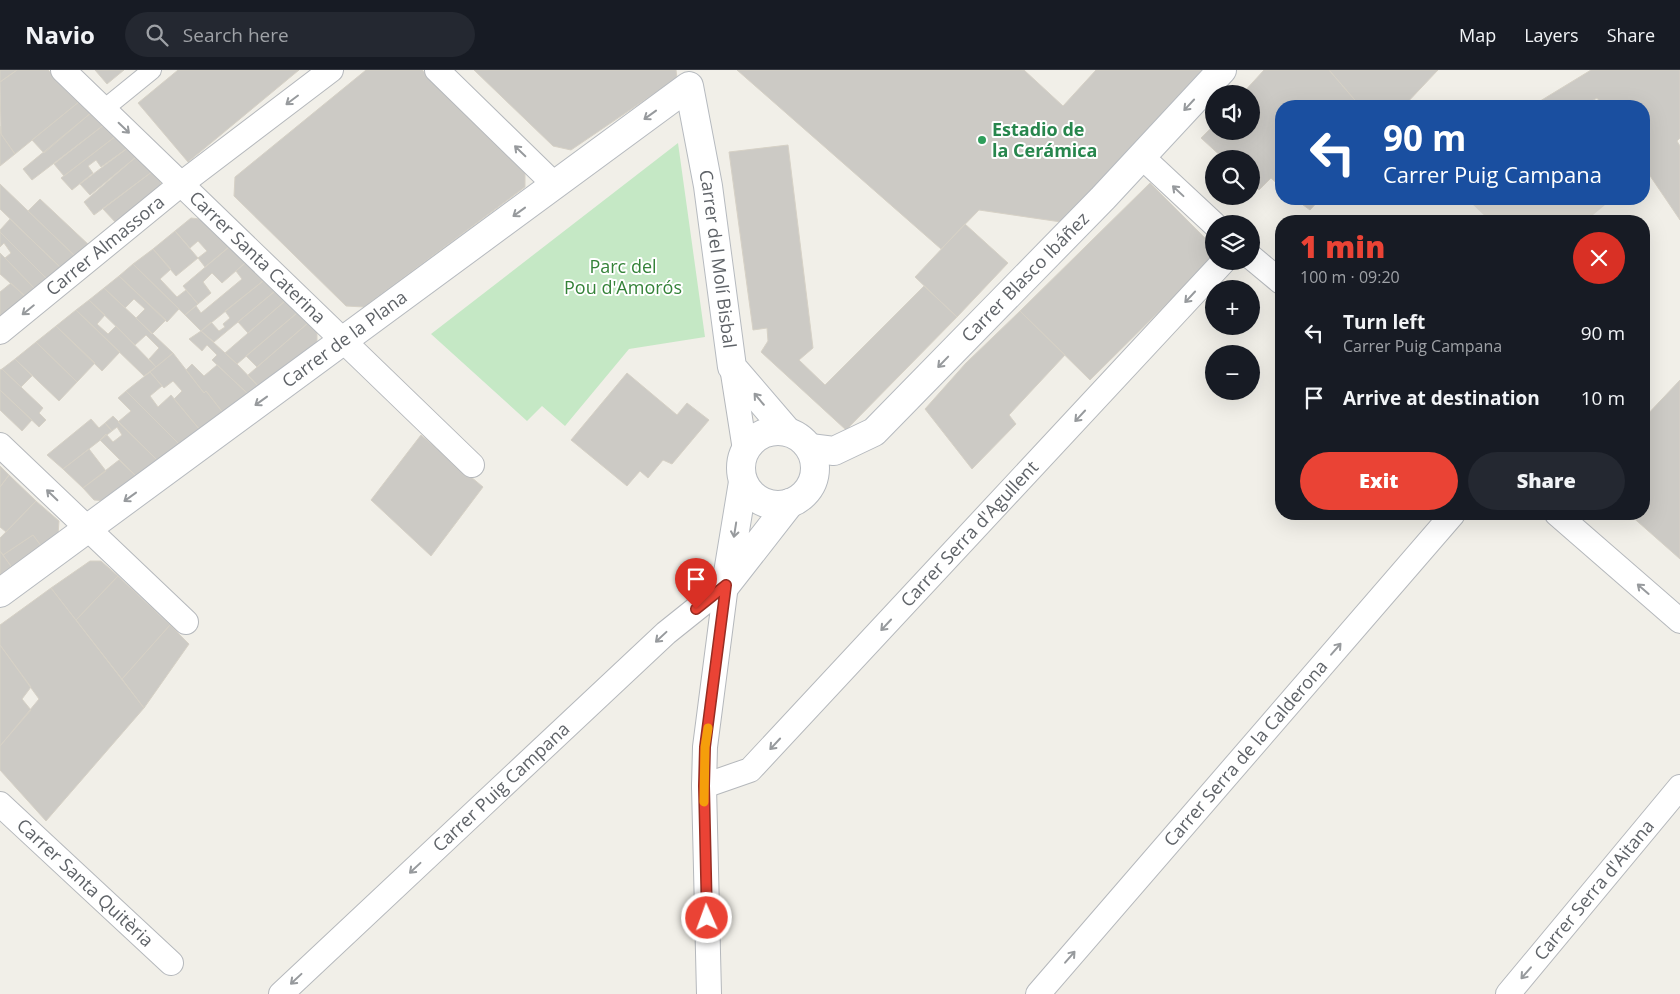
<!DOCTYPE html>
<html lang="en">
<head>
<meta charset="utf-8">
<style>
  :root { --surface:#171b24; --page:#242831; --text:#f1f3f6; --muted:#9ea1a6; --line:#363941; --accent:#ea4335 }
  body { margin:0; font-family:"Open Sans",sans-serif; background:var(--page); color:var(--text); height:100vh; display:flex; flex-direction:column; font-size:19px; white-space:nowrap }
  * { box-sizing:border-box; margin:0 }
  p { font-size:16px; color:var(--muted) }
  .icon { flex:none; width:28px; height:28px; fill:none; stroke:currentColor; stroke-width:2; stroke-linecap:round; stroke-linejoin:round }
  .map { position:relative; flex:1; overflow:hidden }
  .panel { position:absolute; left:1275px; top:145px; width:375px; height:305px; display:flex; flex-direction:column; background:var(--surface); border-radius:20px; box-shadow:0 5px 20px #0002 }
  .panel>* { flex:none }
  .hud { position:absolute; left:1275px; top:30px; width:375px; height:105px; border-radius:20px; box-shadow:0 5px 20px #0002; background:#1a4fa0; color:#fff; overflow:hidden }
  .tools { position:absolute; left:1205px; top:15px; display:grid; gap:10px }
  .tools a { display:grid; place-items:center; width:55px; height:55px; border-radius:50%; background:var(--surface); box-shadow:0 5px 20px #0002; font-size:25px }
  .pin { position:absolute; display:grid; place-items:center; width:42px; height:42px; color:#fff; margin:-51px -21px; border-radius:50% 50% 50% 0; rotate:-45deg; box-shadow:0 0 5px #0007 }
  .pin .icon { rotate:45deg }
  .me { position:absolute; width:55px; margin:-28px; rotate:358deg; stroke-linejoin:round; filter:drop-shadow(0 0 4px #0008) }
  .turn { display:flex; align-items:center; gap:18px; height:105px; padding:0 25px; font-size:22px }
  .turn .icon { width:65px; height:65px; stroke-width:2.5 }
  .turn b { display:block; font-size:35px; line-height:42px }
  .round { display:grid; place-items:center; flex:none; width:52px; height:52px; border-radius:26px; background:var(--page) }
  .summary { display:flex; align-items:center; justify-content:space-between; height:85px; padding:0 25px }
  h1 { font-size:30px; font-weight:800; line-height:38px; color:var(--accent) }
  .primary-button { display:flex; gap:10px; margin-top:auto; padding:10px 25px }
  .primary-button a { flex:1; height:58px; border-radius:30px; background:var(--accent); color:#fff; font-size:20px; font-weight:800; line-height:58px; text-align:center }
  .primary-button a+a { background:var(--page); color:var(--text) }
  ul { padding:0; list-style:none }
  li { display:flex; align-items:center; gap:15px; height:65px; padding:0 25px }
  li div { flex:1 }
  li b { display:block; font-size:19px }
  li em { font-style:normal }
  header { display:flex; align-items:center; gap:30px; box-sizing:border-box; height:70px; padding:0 25px; background:var(--surface); border-bottom:1px solid var(--line) }
  header strong { font-size:24px }
  nav { display:flex; gap:28px; margin-inline-start:auto; font-size:18px }
  .search { width:350px; height:45px; background:var(--page); display:flex; align-items:center; gap:12px; box-sizing:border-box; padding:0 18px; border-radius:28px; color:var(--muted); font-size:19px }
  .map>svg:first-child { display:block }
  .education { fill:#e1ded6 }
  .green { fill:#c5e8c5 }
  .building { fill:#cccac5; stroke:#d6d1c6 }
  .lines { fill:none; stroke-linecap:round; stroke-linejoin:round }
  .pedestrian-casing { stroke:#b5b8bc; stroke-width:20 }
  .minor-casing { stroke:#b5b8bc; stroke-width:26 }
  .secondary-casing { stroke:#b6babf; stroke-width:30 }
  .pedestrian { stroke:#fff; stroke-width:18 }
  .minor { stroke:#fff; stroke-width:24 }
  .secondary { stroke:#fff; stroke-width:28 }
  .oneway { stroke:#979a9d }
  .route-casing { stroke:#982c22; stroke-width:12 }
  .route { stroke:#ea4335; stroke-width:9 }
  .slow { stroke:#f59e0b; stroke-width:9 }
  .leisure-dot { fill:#2e9e5b; stroke:#fff; stroke-width:2 }
  .labels { text-anchor:middle; stroke-width:4; stroke-linejoin:round; paint-order:stroke }
  .leisure-label { font-size:18px; font-weight:bold; fill:#27864d; stroke:#fff; text-anchor:start }
  .street-label { font-size:18px; fill:#5f6368; stroke:#fff }
  .park-label { font-size:18px; fill:#348238; stroke:#fff }
</style>
</head>
<body>
<header>
<strong>Navio</strong>
<div class="search"><svg class="icon" aria-label="search" viewBox="0 0 24 24"><circle cx="10" cy="10" r="6"/><path d="M15 15l6 6"/></svg>Search here</div>
<nav><a>Map</a><a>Layers</a><a>Share</a></nav>
</header>
<div class="map">
<svg width="1680" height="924" viewBox="0 0 1680 924">
  <rect width="100%" height="100%" fill="#f1efe8"/>
  <!-- education -->
  <path class="education" d="M1467 129H1612L1586 151H1490Z"/>
  <!-- green -->
  <path class="green" d="M678 73 705 267 629 279 565 356 542 336 527 351 431 264Z"/>
  <!-- building -->
  <path class="building" d="M0 0H17L0 12Z
    M17 0H48L80 31 15 84 1 64 0 12Z
    M95 0H124L107 14Z
    M178 0H299L188 92 138 33Z
    M366 0H422L525 99V117L364 237 346 236 234 126 235 107Z
    M474 0H676L677 8 571 80 553 76Z
    M737 0H1024L1063 36 1096 0H1214L1068 153 979 140 941 179Z
    M1264 0H1329L1360 36H1281V117L1271 108 1259 120 1251 113V89H1224L1201 68 1214 55V61H1251V24H1242Z
    M1329 0H1438L1404 36H1360Z
    M1591 0H1680V68L1677 71 1680 76V150L1644 97V36H1603L1597 28 1583 36H1532Z
    M80 31 92 42 44 83 32 70Z
    M92 42 105 54 32 110 23 99Z
    M105 54 116 66 64 106 54 94Z
    M0 56 1 64 15 84 0 96Z
    M116 66 129 77 101 97 96 90 88 96 93 103 72 120 61 108Z
    M788 75 813 278 799 290 825 315 924 216 957 247 846 360 761 282 768 271 767 258 753 260 729 82Z
    M129 77 136 87 90 125 80 114Z
    M136 87 153 101 94 145 84 132Z
    M153 101 161 110 160 122 117 154 103 139Z
    M1150 113 1214 177V187L1090 310 1020 241Z
    M0 114 76 187 62 199 0 139Z
    M40 129 90 176 76 187 28 141Z
    M1295 129H1320L1310 140Z
    M191 148 200 149 229 177 205 197 198 188 207 181 198 171 190 178 175 161Z
    M10 149 62 199 48 210 0 162V160Z
    M965 154 1008 193 957 247 915 207Z
    M175 161 198 188 176 206 153 179Z
    M0 162 48 210 36 220 5 188 11 183 4 173 0 177Z
    M229 177 245 193 222 213 212 203 203 212 211 223 198 234 183 216Z
    M153 179 171 199 160 209 177 227 186 220 198 234 185 245 133 194Z
    M0 183 5 188 36 220 27 228 0 204Z
    M245 193 263 211 201 261 185 245 196 236 201 243 242 209 236 201Z
    M133 194 179 239 167 252 119 206Z
    M119 206 166 250 152 264 136 248 145 239 134 229 125 238 104 218Z
    M263 211 275 221 214 272 201 261 211 252 219 261 225 257 223 254 230 248 225 241Z
    M11 213 27 228 0 248V222Z
    M104 218 136 248 173 283 156 297 149 289 159 278 146 265 135 275 89 230Z
    M275 221 285 231 248 263 238 252Z
    M89 230 105 245 97 254 108 264 116 256 156 297 144 306 76 240Z
    M285 231 297 243 237 294 225 283Z
    M76 240 120 282 102 301 56 256Z
    M1020 241 1065 285 1009 345 1016 354 972 399 925 339 966 293Z
    M297 243 308 253 257 297 246 286Z
    M308 253 317 263V274L259 317 248 305Z
    M56 256 95 293 77 312 36 272Z
    M201 261 237 294 259 317 248 324 212 290 217 285 207 275 202 281 189 269Z
    M36 272 77 312 59 331 15 289Z
    M173 283 204 323 206 321 224 344 200 360 174 329 182 321 173 311 164 318 150 302Z
    M15 289 32 306 21 317 2 299Z
    M192 294 204 306 217 295 248 324 224 344 206 321 204 323 186 300Z
    M2 299 43 338 39 343 46 350 39 357 0 320V300Z
    M150 302 162 316 150 326 158 337 171 325 200 360 180 375 126 321Z
    M627 303 677 345 687 333 709 350 672 394 663 390 648 408 640 401 627 416 571 370Z
    M1680 310V489L1629 444H1644V348Z
    M0 320 32 350 22 361 0 340Z
    M126 321 180 375 159 392 118 352 131 341 118 328Z
    M113 346 159 392 137 407 100 370 106 364 113 372 122 365 117 357 112 361 105 353Z
    M91 349 99 358 105 353 112 361 63 399 47 385Z
    M421 365 483 417 431 486 371 430Z
    M89 379 106 401 83 418 63 399Z
    M119 390 137 407 107 431 94 430 83 418Z
    M0 396 9 405 0 417Z
    M9 405 36 431 6 462 0 457V417Z
    M36 431 59 451 58 465 42 477 33 465 3 485 0 481V468Z
    M33 465 42 477 13 499 3 485Z
    M0 481 13 499 0 508Z
    M90 491H101L118 506 76 550 51 518Z
    M118 506 170 555 122 609 76 550Z
    M51 518 144 638 46 751 0 700V676L39 629 0 575V555Z
    M170 555 189 574 144 638 122 609Z
    M0 575 31 617 22 629 31 640 0 676Z"/>
  <g class="lines">
    <!-- pedestrian casing -->
    <g class="pedestrian-casing">
      <path id="pedestrian" d="M104 39 152 0"/>
    </g>
    <!-- minor casing -->
    <g class="minor-casing">
      <g id="minor">
        <path id="s1" d="M63 0 472 395"/>
        <path d="M437 0 555 115"/>
        <path d="M1141 86 1214 154"/>
        <path d="M1251 187 1281 212"/>
        <path id="s2" d="M0 262 181 114 331 0"/>
        <path d="M732 297 745 380"/>
        <path d="M0 375 186 552"/>
        <path d="M1557 444 1680 551"/>
        <path id="s3" d="M704 716 750 700 1224 191"/>
        <path id="s4" d="M0 734 171 893"/>
        <path id="s5" d="M281 924 666 563 726 515"/>
        <path d="M709 924 704 716 705 677 726 515"/>
        <path id="s6" d="M1038 924 1453 444"/>
        <path id="s7" d="M1508 924 1680 717"/>
      </g>
    </g>
    <!-- secondary casing -->
    <g class="secondary-casing">
      <g id="secondary">
        <circle cx="778" cy="398" r="37"/>
        <path id="s8" d="M810 378 834 381 874 362 1103 128 1222 0"/>
        <path d="M743 412 726 515 790 433"/>
        <path id="s9" d="M0 523 689 16 708 116 732 297 787 361"/>
      </g>
    </g>
    <!-- pedestrian -->
    <use href="#pedestrian" class="pedestrian"/>
    <!-- minor -->
    <use href="#minor" class="minor"/>
    <!-- secondary -->
    <use href="#secondary" class="secondary"/>
  </g>
  <!-- one-way arrows -->
  <defs><path id="oneway-shaft" d="M-6 0H5M1.5-3L5.5 0L1.5 3" fill="none" stroke-width="1.6" stroke-linecap="round" stroke-linejoin="round" transform="scale(1.25)"/></defs>
  <g class="oneway">
    <use href="#oneway-shaft" transform="translate(292 30) rotate(143)"/>
    <use href="#oneway-shaft" transform="translate(1189 35) rotate(133)"/>
    <use href="#oneway-shaft" transform="translate(650 45) rotate(144)"/>
    <use href="#oneway-shaft" transform="translate(124 58) rotate(44)"/>
    <use href="#oneway-shaft" transform="translate(520 81) rotate(-136)"/>
    <use href="#oneway-shaft" transform="translate(1178 121) rotate(-137)"/>
    <use href="#oneway-shaft" transform="translate(519 142) rotate(144)"/>
    <use href="#oneway-shaft" transform="translate(1190 227) rotate(133)"/>
    <use href="#oneway-shaft" transform="translate(28 240) rotate(141)"/>
    <use href="#oneway-shaft" transform="translate(943 292) rotate(134)"/>
    <use href="#oneway-shaft" transform="translate(759 329) rotate(-130)"/>
    <use href="#oneway-shaft" transform="translate(261 331) rotate(144)"/>
    <use href="#oneway-shaft" transform="translate(1080 346) rotate(133)"/>
    <use href="#oneway-shaft" transform="translate(52 425) rotate(-136)"/>
    <use href="#oneway-shaft" transform="translate(130 427) rotate(144)"/>
    <use href="#oneway-shaft" transform="translate(735 460) rotate(99)"/>
    <use href="#oneway-shaft" transform="translate(1643 519) rotate(-139)"/>
    <use href="#oneway-shaft" transform="translate(886 555) rotate(133)"/>
    <use href="#oneway-shaft" transform="translate(661 567) rotate(137)"/>
    <use href="#oneway-shaft" transform="translate(1336 579) rotate(-49)"/>
    <use href="#oneway-shaft" transform="translate(775 674) rotate(133)"/>
    <use href="#oneway-shaft" transform="translate(415 798) rotate(137)"/>
    <use href="#oneway-shaft" transform="translate(1070 887) rotate(-49)"/>
    <use href="#oneway-shaft" transform="translate(1526 903) rotate(131)"/>
    <use href="#oneway-shaft" transform="translate(296 909) rotate(137)"/>
  </g>
  <g class="lines">
    <!-- route casing -->
    <g class="route-casing">
      <path id="route" d="M696 539 726 515 705 677 704 716 707 848"/>
    </g>
    <!-- route -->
    <use href="#route" class="route"/>
    <!-- slow -->
    <path class="slow" d="M704 732 705 677 708 658"/>
  </g>
  <!-- markers -->
  <circle class="leisure-dot" cx="982" cy="70" r="5"/>
  <g class="labels">
    <!-- leisure labels -->
    <g class="leisure-label">
      <text x="992" y="66">Estadio de<tspan x="992" dy="21">la Cerámica</tspan></text>
    </g>
    <!-- street labels -->
    <g class="street-label">
      <text dy="6" stroke="none"><textPath href="#s2" startOffset="136">Carrer Almassora</textPath></text>
      <text dy="6" stroke="none"><textPath href="#s1" startOffset="270">Carrer Santa Caterina</textPath></text>
      <text dy="6" stroke="none"><textPath href="#s9" startOffset="1031">Carrer del Molí Bisbal</textPath></text>
      <text dy="6" stroke="none"><textPath href="#s8" startOffset="285">Carrer Blasco Ibáñez</textPath></text>
      <text dy="6" stroke="none"><textPath href="#s9" startOffset="428">Carrer de la Plana</textPath></text>
      <text dy="6" stroke="none"><textPath href="#s3" startOffset="371">Carrer Serra d'Agullent</textPath></text>
      <text dy="6" stroke="none"><textPath href="#s6" startOffset="318">Carrer Serra de la Calderona</textPath></text>
      <text dy="6" stroke="none"><textPath href="#s5" startOffset="302">Carrer Puig Campana</textPath></text>
      <text dy="6" stroke="none"><textPath href="#s4" startOffset="116">Carrer Santa Quitèria</textPath></text>
      <text dy="6" stroke="none"><textPath href="#s7" startOffset="135">Carrer Serra d'Aitana</textPath></text>
    </g>
    <!-- park labels -->
    <g class="park-label">
      <text x="623" y="203">Parc del<tspan x="623" dy="21">Pou d'Amorós</tspan></text>
    </g>
  </g>
</svg>
<div class="tools">
<a><svg class="icon" aria-label="sound" viewBox="0 0 24 24"><path d="M4 9h4l5-4v14l-5-4H4zM17 9q2 3 0 6"/></svg></a>
<a><svg class="icon" aria-label="search" viewBox="0 0 24 24"><circle cx="10" cy="10" r="6"/><path d="M15 15l6 6"/></svg></a>
<a><svg class="icon" aria-label="layers" viewBox="0 0 24 24"><path d="M12 4l9 5-9 5-9-5zM3 14l9 5 9-5"/></svg></a>
<a>+</a>
<a>−</a>
</div>
<div class="pin" style="left:696px;top:539px;background:#d93025"><svg class="icon" aria-label="arrive" viewBox="0 0 24 24"><path d="M6 21V4h12l-3 4 3 4H6"/></svg></div>
<svg class="me" style="left:707px;top:848px" viewBox="-20 -20 40 40"><circle r="17" fill="#ea4335" stroke="#fff" stroke-width="3"/><path d="M0-11L8 9 0 5-8 9z" fill="#fff"/></svg>
<div class="hud">
<div class="turn"><svg class="icon" aria-label="left" viewBox="0 0 24 24"><path d="M17 20v-9H6M10 6l-5 5 5 5"/></svg><div><b>90 m</b>Carrer Puig Campana</div></div>
</div>
<section class="panel">
<div class="summary"><div><h1>1 min</h1><p>100 m · 09:20</p></div><a class="round" style="background:#d93025;color:#fff"><svg class="icon" aria-label="close" viewBox="0 0 24 24"><path d="M6 6l12 12M18 6L6 18"/></svg></a></div>
<ul>
<li><svg class="icon" aria-label="left" viewBox="0 0 24 24"><path d="M17 20v-9H6M10 6l-5 5 5 5"/></svg><div><b>Turn left</b><p>Carrer Puig Campana</p></div><em>90 m</em></li>
<li><svg class="icon" aria-label="arrive" viewBox="0 0 24 24"><path d="M6 21V4h12l-3 4 3 4H6"/></svg><div><b>Arrive at destination</b></div><em>10 m</em></li>
</ul>
<div class="primary-button"><a>Exit</a><a>Share</a></div>
</section>
</div>
</body>
</html>
